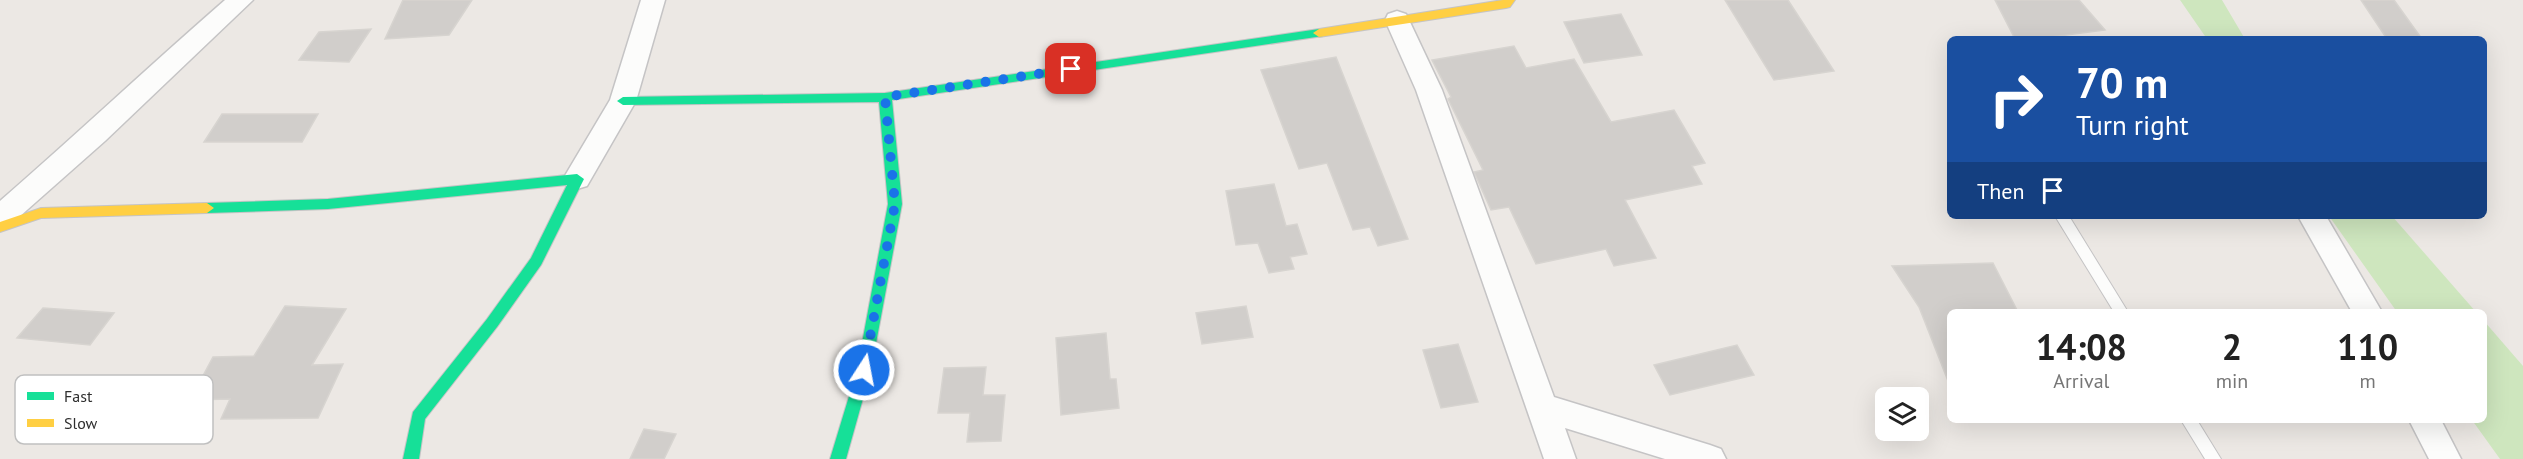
<!DOCTYPE html>
<html lang="en">
<head>
<meta charset="utf-8">
<style>
  :root { --surface:#fff; --page:#f2f2f2; --text:#222; --muted:#767676 }
  body { margin:0; font-family:"PT Sans",sans-serif; background:var(--page); color:var(--text); height:100vh; display:flex; flex-direction:column; font-size:22px; white-space:nowrap }
  * { box-sizing:border-box; margin:0 }
  p { font-size:20px; color:var(--muted) }
  .icon { flex:none; width:33px; height:33px; fill:none; stroke:currentColor; stroke-width:2; stroke-linecap:round; stroke-linejoin:round }
  .map { position:relative; flex:1; overflow:hidden }
  .side { position:absolute; left:1947px; top:309px; width:540px; height:114px; display:flex; flex-direction:column; background:var(--surface); border-radius:9px; box-shadow:0 6px 24px #0002 }
  .side>* { flex:none }
  .top-card { position:absolute; left:1947px; top:36px; width:540px; height:183px; border-radius:9px; box-shadow:0 6px 24px #0002; background:#1a4fa0; color:#fff; overflow:hidden }
  .controls { position:absolute; left:1875px; top:387px; display:grid; gap:12px }
  .controls a { display:grid; place-items:center; width:54px; height:54px; border-radius:9px; background:var(--surface); box-shadow:0 6px 24px #0002; font-size:30px }
  .pin { position:absolute; display:grid; place-items:center; width:51px; height:51px; color:#fff; margin:-26px; border-radius:12px; box-shadow:0 3px 9px #0006 }
  .me { position:absolute; width:66px; margin:-33px; rotate:11deg; stroke-linejoin:round; filter:drop-shadow(0 0 4px #0008) }
  .turn { display:flex; align-items:center; gap:21px; height:126px; padding:0 30px; font-size:27px }
  .turn .icon { width:78px; height:78px; stroke-width:2.5 }
  .turn b { display:block; font-size:42px; line-height:51px }
  .then { display:flex; align-items:center; height:57px; padding:0 30px; background:#0003; gap:12px; font-size:22px }
  .eta { display:flex; justify-content:space-evenly; align-items:center; height:102px; text-align:center }
  .eta b { font-size:36px; font-weight:800; line-height:42px }
  .map>svg:first-child { display:block }
  .green { fill:#cee6be }
  .building { fill:#d1cecb; stroke:#d7d4d0; stroke-width:1.5 }
  .lines { fill:none; stroke-linecap:round; stroke-linejoin:round }
  .lane-casing { stroke:#c5c4c5; stroke-width:2 }
  .street-casing { stroke:#c5c4c5; stroke-width:3 }
  .fast-casing { stroke:#c5c4c5; stroke-width:2 }
  .slow-casing { stroke:#c5c4c5; stroke-width:2 }
  .lane { fill:#fcfcfb; fill-rule:evenodd }
  .street { fill:#fcfcfb; fill-rule:evenodd }
  .fast { fill:#16e098; fill-rule:evenodd }
  .slow { fill:#ffcf43; fill-rule:evenodd }
  .route { stroke:#1a73e8; stroke-width:10; stroke-dasharray:0 18 }
  .key { fill:#fff; stroke:#c0c0c0; stroke-width:1.5 }
  .key-label { font-size:16px; fill:#2e2e2e }
</style>
</head>
<body>
<div class="map">
<svg width="2523" height="459" viewBox="0 0 2523 459">
  <rect width="100%" height="100%" fill="#ece8e4"/>
  <!-- green -->
  <path class="green" d="M2180 0H2222L2245 39H2207Z
    M2329 216H2392L2476 312H2397Z
    M2484 321 2523 366V459H2500L2472 420H2484Z"/>
  <!-- building -->
  <path class="building" d="M403 0H472L449 35 385 39Z
    M1725 0H1788L1834 71 1774 80Z
    M1995 0H2079L2105 30 2036 39H2015Z
    M2361 0H2394L2422 39H2387Z
    M1621 14 1642 55 1584 63 1564 22Z
    M371 29 349 62 299 60 319 32Z
    M1514 46 1526 68 1574 59 1611 122 1674 110 1705 163 1692 166 1702 184 1625 200 1656 258 1614 266 1606 249 1536 264 1509 207 1491 210 1474 172 1483 170 1448 99 1451 97 1432 60Z
    M1336 57 1377 161 1408 239 1378 246 1370 227 1353 230 1327 163 1299 169 1261 70Z
    M222 114H318L302 142H204Z
    M1274 184 1286 226 1297 224 1307 254 1290 257 1294 269 1269 273 1258 243 1236 245 1226 191Z
    M1993 263 2018 312H1950L1948 381 1919 307 1892 266Z
    M285 306 346 309 312 365 343 364 318 418 221 419 230 399 190 400 213 357 254 356Z
    M1246 306 1253 337 1202 344 1196 313Z
    M43 308 114 313 90 345 17 338Z
    M1106 333 1110 379H1116L1119 408 1061 415 1056 338Z
    M1458 344 1478 402 1441 408 1423 350Z
    M1737 345 1754 375 1670 395 1654 365Z
    M986 367 983 395H1005L1001 441 967 442 970 413H938L944 368Z
    M644 429 676 434 664 459H630Z"/>
  <g class="lines">
    <!-- lane casing -->
    <g class="lane-casing">
      <path id="lane" d="M2055 216H2069L2128 312H2114Z
        M2181 420H2197L2221 459H2205Z"/>
    </g>
    <!-- street casing -->
    <g class="street-casing">
      <path id="street" d="M225 0H253L105 141 10 225 0 228V201C76 135 149 66 225 0Z
        M641 0H665L636 101 587 186 577 189 567 186 563 179 610 100Z
        M1397 11 1406 14 1409 20 1442 90 1554 397 1710 445 1721 449 1726 459H1665L1565 428 1576 459H1544L1416 90 1385 20 1388 14Z
        M2298 216H2326L2382 312H2352Z
        M2409 420H2441L2461 459H2429Z"/>
    </g>
    <!-- fast casing -->
    <g class="fast-casing">
      <path id="fast" d="M1319 29 1323 30 1325 33 1323 36 892 100 902 204 871 370 846 459H830L857 370 888 204 879 102 623 105 617 101 623 97 885 93Z
        M577 174 584 179 541 265 497 327 425 419 419 459H403L413 412 487 319 531 258 567 185 328 209 207 213 200 208 207 203 328 199Z"/>
    </g>
    <!-- slow casing -->
    <g class="slow-casing">
      <path id="slow" d="M1503 0H1515L1510 7 1506 8 1319 37 1313 33 1319 29Z
        M207 203 214 208 207 213 41 218 0 232V222L41 208Z"/>
    </g>
    <!-- lane -->
    <use href="#lane" class="lane"/>
    <!-- street -->
    <use href="#street" class="street"/>
    <!-- fast -->
    <use href="#fast" class="fast"/>
    <!-- slow -->
    <use href="#slow" class="slow"/>
  </g>
  <g class="lines">
    <!-- route -->
    <path class="route" d="M864 370 895 204 885 97 1071 69"/>
  </g>
  <!-- legend -->
  <rect x="15" y="375" width="198" height="69" rx="9" class="key"/>
  <rect x="27" y="392" width="27" height="8" fill="#16e098"/>
  <rect x="27" y="419" width="27" height="8" fill="#ffcf43"/>
  <g class="key-label">
    <text x="64" y="402">Fast</text>
    <text x="64" y="429">Slow</text>
  </g>
</svg>
<div class="controls">
<a><svg class="icon" aria-label="layers" viewBox="0 0 24 24"><path d="M12 4l9 5-9 5-9-5zM3 14l9 5 9-5"/></svg></a>
</div>
<div class="pin" style="left:1071px;top:69px;background:#d93025"><svg class="icon" aria-label="arrive" viewBox="0 0 24 24"><path d="M6 21V4h12l-3 4 3 4H6"/></svg></div>
<svg class="me" style="left:864px;top:370px" viewBox="-20 -20 40 40"><circle r="17" fill="#1a73e8" stroke="#fff" stroke-width="3"/><path d="M0-11L8 9 0 5-8 9z" fill="#fff"/></svg>
<div class="top-card">
<div class="turn"><svg class="icon" aria-label="right" viewBox="0 0 24 24"><path d="M7 20v-9h11M14 6l5 5-5 5"/></svg><div><b>70 m</b>Turn right</div></div>
<div class="then">Then<svg class="icon" aria-label="arrive" viewBox="0 0 24 24"><path d="M6 21V4h12l-3 4 3 4H6"/></svg></div>
</div>
<section class="side">
<div class="eta">
<div><b>14:08</b><p>Arrival</p></div>
<div><b>2</b><p>min</p></div>
<div><b>110</b><p>m</p></div>
</div>
</section>
</div>
</body>
</html>
